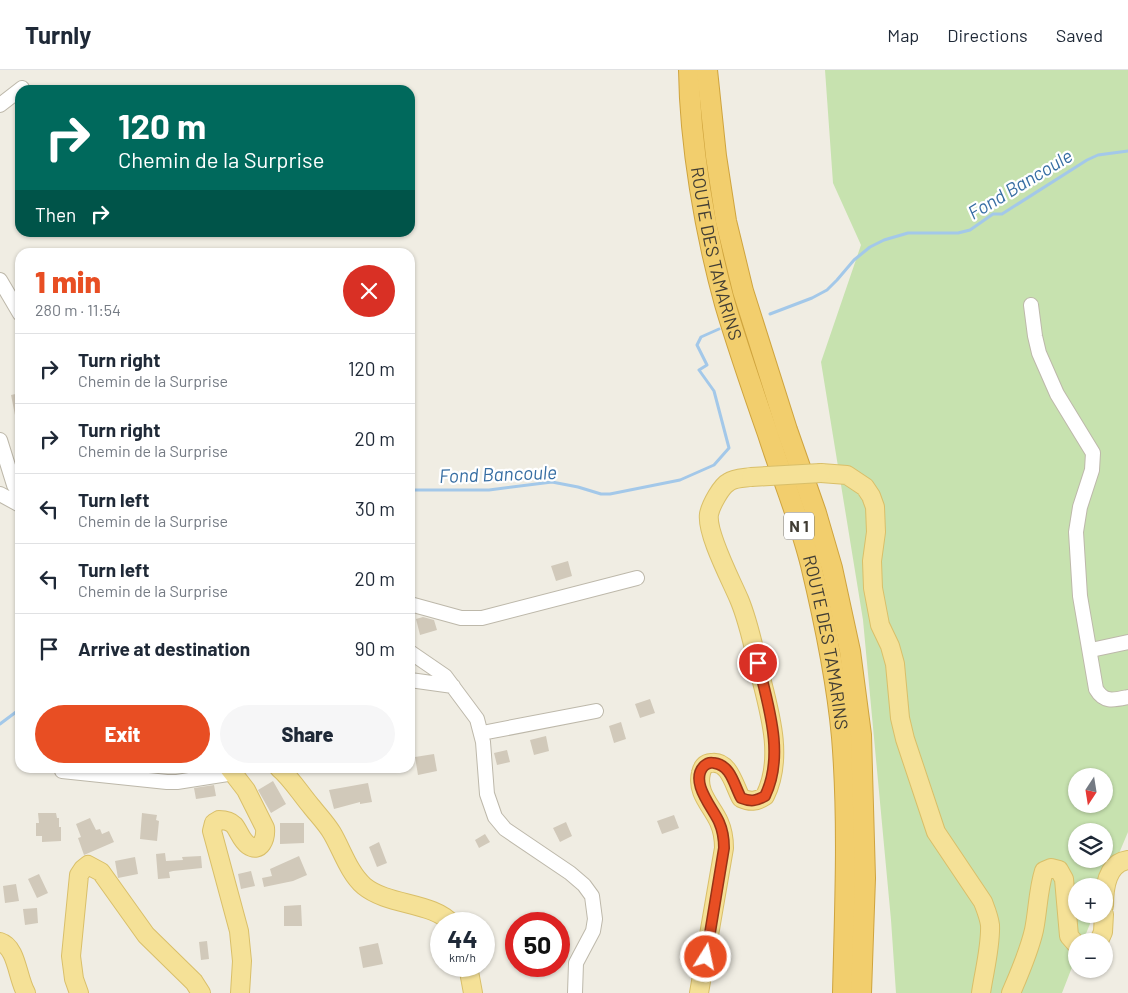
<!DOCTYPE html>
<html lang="en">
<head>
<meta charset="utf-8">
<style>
  :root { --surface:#fff; --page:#f6f6f7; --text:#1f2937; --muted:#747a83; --line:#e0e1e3; --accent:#e84e23 }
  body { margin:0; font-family:Barlow,sans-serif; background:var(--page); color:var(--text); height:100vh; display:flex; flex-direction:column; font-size:19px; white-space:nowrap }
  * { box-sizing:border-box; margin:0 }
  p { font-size:16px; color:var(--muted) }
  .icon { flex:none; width:28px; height:28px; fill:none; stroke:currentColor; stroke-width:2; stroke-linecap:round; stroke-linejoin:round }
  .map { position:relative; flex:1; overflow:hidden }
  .sheet { position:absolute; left:15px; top:178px; width:400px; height:525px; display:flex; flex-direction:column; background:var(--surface); border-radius:15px; box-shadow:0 1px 4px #0004 }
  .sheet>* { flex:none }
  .top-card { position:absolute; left:15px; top:15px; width:400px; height:152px; border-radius:15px; box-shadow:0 1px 4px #0004; background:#00695c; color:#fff; overflow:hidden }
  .needle { width:32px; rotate:192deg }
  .tools { position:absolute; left:1068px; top:698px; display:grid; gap:10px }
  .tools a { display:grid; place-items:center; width:45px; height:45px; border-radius:50%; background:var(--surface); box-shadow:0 1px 4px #0004; font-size:25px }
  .speed { position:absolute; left:430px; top:842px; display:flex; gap:10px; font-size:25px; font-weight:700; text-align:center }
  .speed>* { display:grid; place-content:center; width:65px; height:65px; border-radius:50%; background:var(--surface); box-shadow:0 1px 4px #0004; line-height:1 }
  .speed small { font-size:12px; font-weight:400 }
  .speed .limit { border:8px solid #d22; background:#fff; color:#111 }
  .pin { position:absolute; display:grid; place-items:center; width:42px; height:42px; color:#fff; margin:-21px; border:2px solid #fff; border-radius:50%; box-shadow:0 1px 5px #0007 }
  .me { position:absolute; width:55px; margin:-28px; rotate:10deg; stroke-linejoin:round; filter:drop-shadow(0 0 4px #0008) }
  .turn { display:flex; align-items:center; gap:18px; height:105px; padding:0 20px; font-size:22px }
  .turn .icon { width:65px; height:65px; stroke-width:2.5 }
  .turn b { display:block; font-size:35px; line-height:42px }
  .then { display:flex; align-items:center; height:48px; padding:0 20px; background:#0003; gap:10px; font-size:19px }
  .round { display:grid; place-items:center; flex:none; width:52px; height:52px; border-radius:26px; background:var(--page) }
  .summary { display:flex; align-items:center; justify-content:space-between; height:85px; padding:0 20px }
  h1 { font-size:30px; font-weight:800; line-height:38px; color:var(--accent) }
  .primary-button { display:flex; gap:10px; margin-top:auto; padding:10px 20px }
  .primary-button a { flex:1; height:58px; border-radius:30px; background:var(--accent); color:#fff; font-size:20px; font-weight:800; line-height:58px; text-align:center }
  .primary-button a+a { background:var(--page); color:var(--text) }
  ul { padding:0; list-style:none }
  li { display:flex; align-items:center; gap:15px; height:70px; padding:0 20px; border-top:1px solid var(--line) }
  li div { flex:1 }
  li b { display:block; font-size:19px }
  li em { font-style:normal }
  header { display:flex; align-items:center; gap:30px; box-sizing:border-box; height:70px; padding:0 25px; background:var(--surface); border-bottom:1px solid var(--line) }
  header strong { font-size:24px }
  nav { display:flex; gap:28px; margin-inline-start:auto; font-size:18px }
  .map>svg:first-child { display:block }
  .green { fill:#c7e2af; fill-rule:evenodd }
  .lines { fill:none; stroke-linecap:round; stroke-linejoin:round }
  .stream { stroke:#a3c8e9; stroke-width:3 }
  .building { fill:#d1c9ba }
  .minor-casing { stroke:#bdb8aa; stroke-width:16 }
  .major-casing { stroke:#d9bf69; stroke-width:20 }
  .highway-casing { stroke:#cfa43e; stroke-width:22 }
  .minor { stroke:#fff; stroke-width:14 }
  .major { stroke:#f5e197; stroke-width:18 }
  .highway { stroke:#f2ce6d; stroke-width:20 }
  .major-bridge-casing { stroke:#d9bf69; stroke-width:20; stroke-linecap:butt }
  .major-bridge { stroke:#f5e197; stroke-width:18 }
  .route-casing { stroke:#973317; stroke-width:12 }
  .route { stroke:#e84e23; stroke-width:9 }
  .labels { text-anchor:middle; stroke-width:4.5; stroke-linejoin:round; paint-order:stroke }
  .shield { fill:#fff; stroke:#7a7771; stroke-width:1 }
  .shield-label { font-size:16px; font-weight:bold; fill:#413d34 }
  .street-label { font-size:18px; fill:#413d34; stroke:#fff }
  .water-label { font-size:19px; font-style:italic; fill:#376ea3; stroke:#fff }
</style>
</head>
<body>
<header>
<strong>Turnly</strong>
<nav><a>Map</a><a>Directions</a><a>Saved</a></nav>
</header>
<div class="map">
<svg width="1128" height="923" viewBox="0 0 1128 923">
  <rect width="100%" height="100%" fill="#f0ede3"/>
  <!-- green -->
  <path class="green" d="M825 0H1128V762L1104 819V816H1076V844H1094L1083 871H1076V887L1062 923H896L891 850 863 550 821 292 861 175 833 113ZM1076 706H1104V734H1076ZM1076 761H1104V789H1076Z"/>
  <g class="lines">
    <!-- stream -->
    <path class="stream" d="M770 244 812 228 827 220 837 210 854 190 870 177 884 170 908 163H958L970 160 993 144H1002L1087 90 1098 85 1128 81
      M410 420H489L552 412 578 417 601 424H610L680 410 714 395 729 378 714 321 699 300 707 295 697 275 701 267 719 259
      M0 654 20 639"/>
  </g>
  <!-- building -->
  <path class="building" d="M20 323V349L16 350 11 325Z
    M568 491 572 506 556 511 551 496Z
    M423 547 434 550 437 560 420 565 416 549Z
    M650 629 655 643 640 648 635 634Z
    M621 652 626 669 614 673 609 656Z
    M546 666 549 681 534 685 530 670Z
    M507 680 510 692 497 695 494 683Z
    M434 684 437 701 418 705 415 687Z
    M162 698H199V699L167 703H164Z
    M273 711 286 734 271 743 258 720Z
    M368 713 372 732 360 734V732L334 739 329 720Z
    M214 715 216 726 196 729 194 718Z
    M38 743H56L57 748H59V757H61V771L42 772V766H36V753H39Z
    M142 743 157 745 156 750 159 751 157 771 140 769Z
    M674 745 679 758 662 764 657 751Z
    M90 748 96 760 100 759 102 764 109 761 114 772 84 785 78 768 81 767 76 754Z
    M566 752 572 766 560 772 553 758Z
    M280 753H304V773L280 774Z
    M485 764 490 772 479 778 475 770Z
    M379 772 387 793 377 797 369 777Z
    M165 783 166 791 183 790 182 787 201 786 202 798 173 801 169 802 170 808 158 809 156 784Z
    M299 786 307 805 293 811 264 817 262 808 272 806 270 799Z
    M135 787 138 804 118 808 115 791Z
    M251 801 255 816 241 819 238 804Z
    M39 804 48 823 37 828 28 809Z
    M16 814 19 831 5 833 3 816Z
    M301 835 302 856H284V836Z
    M37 838 38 853 25 855 23 839Z
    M207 871 209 889 201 890 199 872Z
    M378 873 383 894 363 898 359 877Z"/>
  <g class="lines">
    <!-- minor casing -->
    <g class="minor-casing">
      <path id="minor" d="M0 35 22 18
        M0 210 20 244
        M1031 235 1035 266 1039 283 1057 324 1093 383 1092 400 1080 437 1076 462 1080 526 1096 619C1104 633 1114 630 1128 627
        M0 370 14 415 20 424
        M0 424 20 435
        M410 534 461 548H482L637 508
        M1091 580 1128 572
        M410 582 445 606 477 649 483 672 487 724 495 747 505 759 570 803 584 815 592 826 595 849 593 861 576 893 575 923
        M410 610 453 616
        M482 663 596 641
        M62 701 167 712H177L234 703"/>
    </g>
    <!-- major casing -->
    <g class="major-casing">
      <path id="major" d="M821 403 847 405 865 417 871 426 875 437 876 462 872 491 873 518 880 555 890 576 895 594 900 648 905 669 936 762 983 832C986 840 989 847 990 855 991 876 984 902 981 923
        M229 698 246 720 265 758C266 768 261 784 248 775 241 770 239 761 234 755 230 751 225 750 219 750L214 753 212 761 239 861 242 891 240 923
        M279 698C291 708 300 723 311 736 318 745 326 753 332 763 342 780 349 803 364 816 388 836 434 832 452 854
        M1104 836C1104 818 1107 793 1128 790
        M1099 871 1103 862 1104 844
        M0 872C17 877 17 907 26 923
        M468 896 473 923
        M79 923 74 909 71 886 79 805 83 799 88 795 101 802 146 865 194 912 201 923
        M699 923 724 778C724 769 723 761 719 752 712 736 696 723 701 703 702 698 705 693 711 693 729 690 734 715 741 728 750 732 756 732 765 726 785 686 768 637 758 596 753 574 748 550 739 529 731 510 706 463 709 444 711 435 721 416 729 412 734 408 745 408 751 407
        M1011 923C1020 902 1029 882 1034 860 1038 840 1038 820 1044 801L1051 798 1059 800 1064 809 1069 866 1076 874"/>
    </g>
    <!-- highway casing -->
    <g class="highway-casing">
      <g id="highway">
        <path id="s1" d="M689 0C690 74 705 162 725 234 738 278 753 321 768 364 782 408 800 450 811 495 824 549 837 612 842 667 849 752 845 838 843 923"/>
        <path d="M707 0 716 86 726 151 743 221 787 360 816 443 832 498 850 581 861 665 865 808 861 923"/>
      </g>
    </g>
    <!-- minor -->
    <use href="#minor" class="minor"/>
    <!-- major -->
    <use href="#major" class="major"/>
    <!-- highway -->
    <use href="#highway" class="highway"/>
    <!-- major-bridge casing -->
    <g class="major-bridge-casing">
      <path id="major-bridge" d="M751 407 821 403"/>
    </g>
    <!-- major-bridge -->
    <use href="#major-bridge" class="major-bridge"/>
  </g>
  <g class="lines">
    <!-- route casing -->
    <g class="route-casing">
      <path id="route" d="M706 887 724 778C724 769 723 761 719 752 713 738 689 712 704 696 707 693 710 692 714 693 731 695 734 715 741 728 751 732 756 731 765 726 785 685 768 635 758 593"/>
    </g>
    <!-- route -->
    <use href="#route" class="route"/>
  </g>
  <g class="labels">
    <!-- shield labels -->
    <rect class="shield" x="784" y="442.5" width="30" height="27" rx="4"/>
    <g class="shield-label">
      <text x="799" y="462">N 1</text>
    </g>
    <!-- street labels -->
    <g class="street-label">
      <text dy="6" stroke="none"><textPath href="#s1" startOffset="186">ROUTE DES TAMARINS</textPath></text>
      <text dy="6" stroke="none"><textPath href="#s1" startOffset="591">ROUTE DES TAMARINS</textPath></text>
    </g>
    <!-- water labels -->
    <g class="water-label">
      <text transform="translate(1020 114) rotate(-31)" y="7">Fond Bancoule</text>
      <text transform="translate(498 404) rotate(-2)" y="7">Fond Bancoule</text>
    </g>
  </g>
</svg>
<div class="tools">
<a><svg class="needle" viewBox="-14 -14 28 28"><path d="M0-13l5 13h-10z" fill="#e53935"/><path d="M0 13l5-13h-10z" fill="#747a83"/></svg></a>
<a><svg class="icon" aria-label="layers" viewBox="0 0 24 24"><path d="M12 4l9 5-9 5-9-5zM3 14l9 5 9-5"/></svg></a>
<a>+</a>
<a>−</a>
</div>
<div class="speed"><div>44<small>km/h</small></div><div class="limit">50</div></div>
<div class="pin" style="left:758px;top:593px;background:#d93025"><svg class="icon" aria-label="arrive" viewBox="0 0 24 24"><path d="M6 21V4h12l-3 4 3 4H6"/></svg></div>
<svg class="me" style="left:706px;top:887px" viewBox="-20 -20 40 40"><circle r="17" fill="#e84e23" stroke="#fff" stroke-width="3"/><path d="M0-11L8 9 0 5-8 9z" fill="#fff"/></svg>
<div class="top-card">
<div class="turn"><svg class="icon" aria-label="right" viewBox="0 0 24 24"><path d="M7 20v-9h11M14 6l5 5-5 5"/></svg><div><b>120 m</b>Chemin de la Surprise</div></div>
<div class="then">Then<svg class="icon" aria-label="right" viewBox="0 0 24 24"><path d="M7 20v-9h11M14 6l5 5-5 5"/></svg></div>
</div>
<section class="sheet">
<div class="summary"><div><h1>1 min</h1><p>280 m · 11:54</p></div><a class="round" style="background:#d93025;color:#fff"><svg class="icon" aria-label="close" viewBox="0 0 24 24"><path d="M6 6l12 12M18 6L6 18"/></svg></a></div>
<ul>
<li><svg class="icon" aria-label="right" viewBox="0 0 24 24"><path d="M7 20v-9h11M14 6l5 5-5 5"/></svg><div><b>Turn right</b><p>Chemin de la Surprise</p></div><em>120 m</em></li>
<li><svg class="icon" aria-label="right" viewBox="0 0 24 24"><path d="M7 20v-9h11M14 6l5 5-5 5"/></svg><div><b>Turn right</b><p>Chemin de la Surprise</p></div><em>20 m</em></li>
<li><svg class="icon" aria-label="left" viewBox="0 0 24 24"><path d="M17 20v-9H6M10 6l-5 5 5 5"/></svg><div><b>Turn left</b><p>Chemin de la Surprise</p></div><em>30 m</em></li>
<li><svg class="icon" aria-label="left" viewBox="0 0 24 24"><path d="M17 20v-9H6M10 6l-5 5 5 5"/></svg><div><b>Turn left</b><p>Chemin de la Surprise</p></div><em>20 m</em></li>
<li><svg class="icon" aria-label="arrive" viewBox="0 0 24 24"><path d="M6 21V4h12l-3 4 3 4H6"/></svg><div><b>Arrive at destination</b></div><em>90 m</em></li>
</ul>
<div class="primary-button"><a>Exit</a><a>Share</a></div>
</section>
</div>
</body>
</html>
